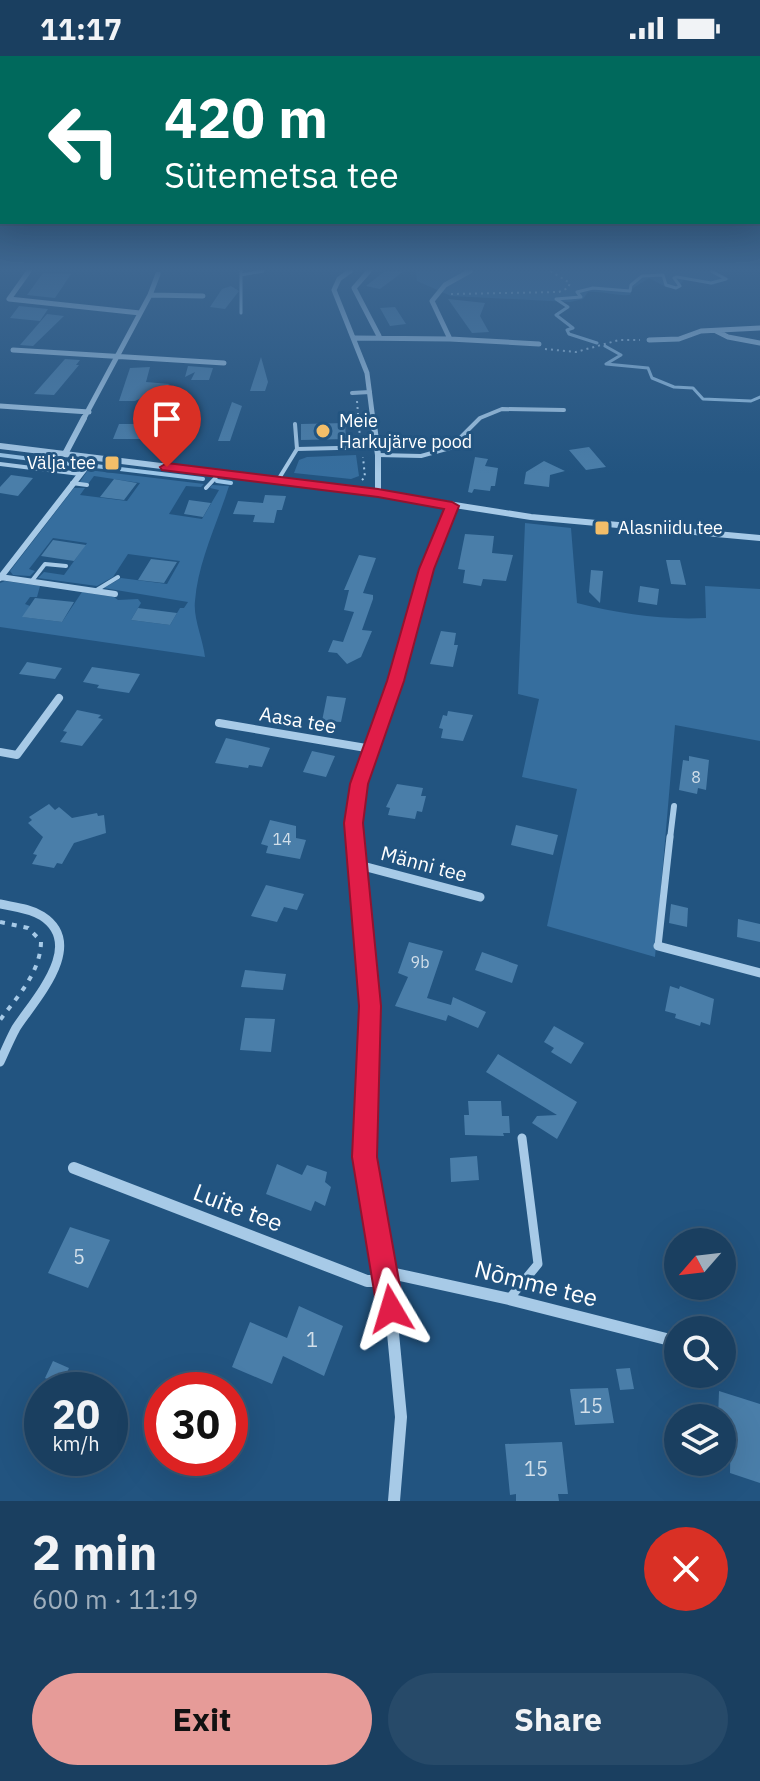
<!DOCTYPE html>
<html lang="en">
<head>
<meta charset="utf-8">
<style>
  :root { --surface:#1a3f60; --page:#274a69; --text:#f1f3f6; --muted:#9fafbd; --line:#385875; --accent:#e69b98 }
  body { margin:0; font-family:"IBM Plex Sans",sans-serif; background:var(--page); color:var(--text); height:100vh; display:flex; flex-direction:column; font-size:30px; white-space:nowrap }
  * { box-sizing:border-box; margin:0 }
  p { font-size:26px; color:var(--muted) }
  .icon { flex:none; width:44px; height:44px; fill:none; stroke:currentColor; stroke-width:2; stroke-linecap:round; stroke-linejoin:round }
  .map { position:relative; height:1445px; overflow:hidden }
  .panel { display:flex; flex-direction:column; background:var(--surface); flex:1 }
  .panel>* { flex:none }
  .guide { position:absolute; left:0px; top:0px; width:760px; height:168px; box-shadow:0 8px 32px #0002,0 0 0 2px var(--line); background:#00695c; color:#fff; overflow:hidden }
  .needle { width:52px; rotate:242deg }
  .tools { position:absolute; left:664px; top:1172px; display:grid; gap:16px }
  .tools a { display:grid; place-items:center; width:72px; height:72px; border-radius:50%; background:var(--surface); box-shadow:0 8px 32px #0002,0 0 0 2px var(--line); font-size:40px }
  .speed { position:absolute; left:24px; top:1316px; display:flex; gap:16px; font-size:40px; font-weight:700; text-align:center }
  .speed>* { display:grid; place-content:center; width:104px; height:104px; border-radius:50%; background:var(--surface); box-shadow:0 8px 32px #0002,0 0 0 2px var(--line); line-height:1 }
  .speed small { font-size:20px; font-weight:400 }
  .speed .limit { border:12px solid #d22; background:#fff; color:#111 }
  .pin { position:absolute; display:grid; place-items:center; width:68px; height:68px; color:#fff; margin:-82px -34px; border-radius:50% 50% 50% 0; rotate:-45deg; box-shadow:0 0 8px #0007 }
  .pin .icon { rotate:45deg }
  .me { position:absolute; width:88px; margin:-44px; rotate:353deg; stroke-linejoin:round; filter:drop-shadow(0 0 6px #0008) }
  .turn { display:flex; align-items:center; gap:28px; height:168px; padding:0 32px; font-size:36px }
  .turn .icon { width:104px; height:104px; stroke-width:2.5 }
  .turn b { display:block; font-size:56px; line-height:68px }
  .round { display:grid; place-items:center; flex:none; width:84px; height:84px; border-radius:42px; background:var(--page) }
  .overview { display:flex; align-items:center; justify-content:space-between; height:136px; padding:0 32px }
  h1 { font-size:48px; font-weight:700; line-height:60px }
  .cta { display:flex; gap:16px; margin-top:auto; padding:16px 32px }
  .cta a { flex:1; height:92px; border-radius:48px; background:var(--accent); color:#111; font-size:32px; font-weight:700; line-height:92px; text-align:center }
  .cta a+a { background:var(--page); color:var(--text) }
  .status { display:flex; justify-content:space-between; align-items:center; height:56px; padding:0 40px; background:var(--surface); direction:ltr }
  .status svg { height:22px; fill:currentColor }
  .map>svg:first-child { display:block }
  .green { fill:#366e9e }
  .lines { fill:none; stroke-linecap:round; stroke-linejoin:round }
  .stream-far1 { stroke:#9bc6e8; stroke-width:3 }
  .stream { stroke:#9bc6e8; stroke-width:4 }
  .building { fill:#4a7ea9 }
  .path-far1 { stroke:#a7cae7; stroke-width:2; stroke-dasharray:2 4; stroke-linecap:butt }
  .path { stroke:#a7cae7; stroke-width:4; stroke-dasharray:5 7; stroke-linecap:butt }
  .lane-far3 { stroke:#a7cae7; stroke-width:4 }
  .lane-far2 { stroke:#a7cae7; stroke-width:6 }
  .lane-far1 { stroke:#a7cae7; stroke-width:7 }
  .lane { stroke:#a7cae7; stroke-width:9 }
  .street-far4 { stroke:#a7cae7; stroke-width:5 }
  .street-far3 { stroke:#a7cae7; stroke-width:6 }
  .street-far2 { stroke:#a7cae7; stroke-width:8 }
  .street-far1 { stroke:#a7cae7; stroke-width:9 }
  .street { stroke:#a7cae7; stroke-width:12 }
  .route { fill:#e11d48; stroke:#92132f; stroke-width:2 }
  .poi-dot { fill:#f3be69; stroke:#225480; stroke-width:3 }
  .labels { text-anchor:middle; stroke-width:6; stroke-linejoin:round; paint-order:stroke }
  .number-label { font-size:16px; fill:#d2dfea }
  .far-poi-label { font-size:18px; fill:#fff; stroke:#225480; text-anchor:start }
  .street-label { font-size:20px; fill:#fff; stroke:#225480 }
  .near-number-label { font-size:20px; fill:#d2dfea }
  .near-street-label { font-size:24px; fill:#fff; stroke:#225480 }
</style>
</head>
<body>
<div class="status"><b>11:17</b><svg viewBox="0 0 49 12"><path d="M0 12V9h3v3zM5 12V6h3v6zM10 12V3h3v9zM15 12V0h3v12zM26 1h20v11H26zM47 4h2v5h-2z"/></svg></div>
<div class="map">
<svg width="760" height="1445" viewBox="0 0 760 1445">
  <rect width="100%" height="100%" fill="#225480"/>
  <!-- green -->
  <path class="green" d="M416 215H715L730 223 713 229 684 223 678 233 666 231 649 222 633 232 630 239C615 240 603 235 588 236L583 243 570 246 451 240 417 225Z
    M356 399 359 420 351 423 294 417 299 404 307 401Z
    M88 414 204 428 201 431 186 430 169 458 202 463 219 434 210 432 212 429 229 430C217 468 198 506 195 545 193 562 203 583 205 601L0 571V527L5 525 40 530 37 541H30L25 548 30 550 23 561 62 566 82 536 114 541 118 544 138 543 141 547 131 564 170 569 180 552H184L188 546 104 532 121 522 167 528 180 505 128 498 113 521 97 530 38 522 44 516 64 519 87 487 53 482 29 513 35 515 30 520 13 519 10 515 74 432H85L80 439 127 445 140 427 94 420 88 428 79 427Z
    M525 467 571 472 577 547C621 558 661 564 706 562L705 530 760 533V685L675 669 655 901 547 870 577 733 522 721 539 643 518 638Z"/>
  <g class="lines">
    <!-- stream-far1 -->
    <path class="stream-far1" d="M241 215V257
      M241 219 263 215
      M597 287 569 278 567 274 573 272 556 259 568 251 556 243 581 241 577 236 593 232 630 235 631 229 642 220 663 219 666 229 676 232 680 230 674 222 677 221 711 227 726 223 711 215
      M605 290 621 299 606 308 648 312 652 322 674 331 693 332 703 343 751 345 760 341"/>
    <!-- stream -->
    <path class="stream" d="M0 399 71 408
      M95 410 203 423
      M217 425 231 427"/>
  </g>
  <!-- building -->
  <path class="building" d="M385 215H404L380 233 366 230Z
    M43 217 71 218 55 242 27 239Z
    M231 230 239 235 225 253 210 251 222 233Z
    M448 243 485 247 480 260 489 276 472 277Z
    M19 250 48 253 40 265 10 262Z
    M395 251 406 268 390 270 380 252Z
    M47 258 64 260 33 290 20 289Z
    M261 301 268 326 265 335H250Z
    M65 303 80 304 76 309H79L54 339 34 338Z
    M188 310 213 312 209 324H191L195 316 185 321Z
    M150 311 146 326 170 328 135 345H119L130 312Z
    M232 346 242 350 230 385H218Z
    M167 354 178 355 167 391 150 390 153 383H113L119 368H159Z
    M345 367 346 383 301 384V368Z
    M589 391 606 411 586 414 569 394Z
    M475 401 488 403 485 410 498 412 495 430H491L490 435 474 433 472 437 468 436Z
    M544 405 565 415 550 419 549 431 524 428 526 416Z
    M11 419 33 422 18 440 0 437V431Z
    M114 423 137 427 124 444 100 441Z
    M265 439 286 440 282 454H277L274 467 253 466 255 459 233 458 238 445 263 447Z
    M189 444 211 447 203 461 184 458Z
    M465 478 494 480 492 497 513 499 506 525 483 523 481 530 463 527 465 514 458 513Z
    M53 484 86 489 74 505 41 500Z
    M359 499 376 502 363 537 373 539V543L362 574 372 575 361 601 347 608 337 597 328 596 333 584 343 586 354 556 344 554 349 534H344Z
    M151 503 177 506 164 527 138 524Z
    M666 504H680L686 529 671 528Z
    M591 514 603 515 600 547 589 536Z
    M640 530 659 533 657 549 638 546Z
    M35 542 74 546 62 566 22 561Z
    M138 552 177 557 170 569 131 564Z
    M441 575 456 577 454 589H458L453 611 430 608Z
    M27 606 62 612 55 623 19 618Z
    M92 611 140 618 129 637 97 632 99 629 83 626Z
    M327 640 346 642 341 666 322 665Z
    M77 654 101 659 98 662 103 663 82 690 60 686 67 676 63 675Z
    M448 655 473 659 463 685 441 682 443 673 439 672 443 659 447 660Z
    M226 682 270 692 262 711 249 709 248 712 215 707Z
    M312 695 335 700 326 721 303 716Z
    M689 700 709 704 706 734 698 732 697 738 679 734 683 704 689 705Z
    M397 728 423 732 421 740H426L422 756 417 755 415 763 388 759 390 752 386 751Z
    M49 748 55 754 59 751 72 762 97 757 98 760 104 759 106 777 74 787 62 808 57 807 54 812 32 808 37 799 33 798 43 781 28 767 32 764 29 761Z
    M270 764 296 770V782L306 784 300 803 266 797 268 790 261 788Z
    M516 769 558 779 553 799 511 789Z
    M266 829 304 838 297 854 284 851 277 866 251 860Z
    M671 848 688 852 687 871 669 867Z
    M738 863 760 868V886L737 881Z
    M409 886 443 895 427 942 451 949 453 941 486 956 478 972 448 959 446 965 395 950 408 921 398 917Z
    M482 896 518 909 512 927 475 914Z
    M245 914 286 918 283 934 241 931Z
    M670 930 679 933 680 930 714 943 710 969 701 966 700 970 675 962 676 958 665 955Z
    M245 962 275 963 271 996 240 994Z
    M554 970 584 987 571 1008 551 996 554 992 544 986Z
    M498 998 577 1046 557 1083 532 1067 537 1060 557 1059 486 1016Z
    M468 1045H501L502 1060H509L510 1077H503L504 1080 465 1079 464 1059H469Z
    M477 1100 479 1124 451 1126 450 1102Z
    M277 1108 302 1119 307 1109 327 1116 325 1126 331 1131 325 1150 315 1145 311 1155 266 1138Z
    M70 1171 110 1184 88 1232 48 1217Z
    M299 1250 343 1270 324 1320 283 1300 272 1328 232 1311 250 1266 287 1282Z
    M53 1305 69 1312 61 1329 45 1322Z
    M630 1312 634 1333 620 1334 616 1313Z
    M608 1332 614 1367 575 1369 570 1333Z
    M719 1335 760 1348V1427L730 1417 731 1366 718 1362Z
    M562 1386 568 1438H558L559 1445H516V1438L510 1439 505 1388Z"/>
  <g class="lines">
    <!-- path-far1 -->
    <path class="path-far1" d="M451 238 559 236 568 232 570 227 550 215
      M545 293 576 296 619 284H640
      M357 345 360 382
      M362 424 365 421 363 401"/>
    <!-- path -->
    <path class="path" d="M0 866 28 872 41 885C41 916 17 941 0 964"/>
    <!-- lane-far3 -->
    <path class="lane-far3" d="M352 337 370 336
      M295 368 297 393
      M378 399 421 400 450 392 480 362 502 353 564 354
      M0 408 80 418
      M278 424 297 393 377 391
      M72 427 87 429
      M206 432 220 417
      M31 526 45 508 66 510
      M95 535 118 521"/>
    <!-- lane-far2 -->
    <path class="lane-far2" d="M670 783 674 750"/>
    <!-- lane-far1 -->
    <path class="lane-far1" d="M658 890 670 781"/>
    <!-- lane -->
    <path class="lane" d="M509 1243 538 1208 522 1082"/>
    <!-- street-far4 -->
    <path class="street-far4" d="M29 215 9 243 140 257
      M350 215 339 223 334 234 367 317 373 364
      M369 215 354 232 379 280
      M150 239 203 240
      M716 275 728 281 760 287
      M355 282 450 283 432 245 445 229 470 215
      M450 283 539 288
      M649 284 679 283 701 275 760 272
      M13 294 224 307
      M0 350 89 356
      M83 364 150 239 158 218"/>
    <!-- street-far3 -->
    <path class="street-far3" d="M373 362 378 399V437
      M0 390 378 437 531 461 760 482
      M65 398 84 362
      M0 521 115 538
      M0 522 93 402
      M416 550 427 513 452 450"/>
    <!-- street-far2 -->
    <path class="street-far2" d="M219 667 372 693
      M0 696 17 699 59 642
      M355 783C349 729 378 677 394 626 403 601 410 574 417 548"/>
    <!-- street-far1 -->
    <path class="street-far1" d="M354 781 370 950 365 1077
      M359 809 480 841
      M0 848C14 851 29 852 42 860 87 889 34 944 16 972 10 983 5 995 0 1006
      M658 890 760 917"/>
    <!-- street -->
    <path class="street" d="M365 1075 364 1101 388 1225 401 1361 394 1445
      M74 1112 367 1225H388
      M386 1216 509 1243 674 1285"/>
  </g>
  <!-- sky -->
  <linearGradient id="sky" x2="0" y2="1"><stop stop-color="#132e46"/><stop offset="0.51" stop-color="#3e6791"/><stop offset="1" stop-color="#3e6791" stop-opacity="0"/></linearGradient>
  <rect width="760" height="418" fill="url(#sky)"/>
  <!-- route -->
  <path class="route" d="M167 407 378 433 452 446 459 450 434 513 404 625 368 728 363 767 381 950 377 1101 404 1253 400 1262 391 1266 381 1262 377 1253 352 1101 359 950 344 767 350 728 387 625 419 513 444 453 378 441 162 414 160 411Z"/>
  <!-- markers -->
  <g class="poi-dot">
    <circle cx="323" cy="375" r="8"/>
    <rect x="104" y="399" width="16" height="16" rx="4"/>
    <rect x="594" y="464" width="16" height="16" rx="4"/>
  </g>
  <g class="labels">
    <!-- number labels -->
    <g class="number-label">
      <text x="696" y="727">8</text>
      <text x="282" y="789">14</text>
      <text x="420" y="912">9b</text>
    </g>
    <!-- far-poi labels -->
    <g class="far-poi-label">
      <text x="339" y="371">Meie<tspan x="339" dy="21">Harkujärve pood</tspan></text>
      <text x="96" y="413" text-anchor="end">Välja tee</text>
      <text x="618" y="478">Alasniidu tee</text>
    </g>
    <!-- street labels -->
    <g class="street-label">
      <text transform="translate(298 664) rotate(10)" y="7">Aasa tee</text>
      <text transform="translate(424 808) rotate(15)" y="7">Männi tee</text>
    </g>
    <!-- near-number labels -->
    <g class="near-number-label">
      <text x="79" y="1208">5</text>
      <text x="312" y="1291">1</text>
      <text x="591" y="1357">15</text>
      <text x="536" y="1420">15</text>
    </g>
    <!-- near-street labels -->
    <g class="near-street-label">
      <text transform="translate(238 1152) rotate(21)" y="8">Luite tee</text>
      <text transform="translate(536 1228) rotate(14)" y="8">Nõmme tee</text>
    </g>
  </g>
</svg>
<div class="tools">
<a><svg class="needle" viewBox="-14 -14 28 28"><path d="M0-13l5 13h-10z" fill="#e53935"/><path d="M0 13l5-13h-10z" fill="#9fafbd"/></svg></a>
<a><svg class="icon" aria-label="search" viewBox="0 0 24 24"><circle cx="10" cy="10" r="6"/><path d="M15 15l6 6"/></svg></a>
<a><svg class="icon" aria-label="layers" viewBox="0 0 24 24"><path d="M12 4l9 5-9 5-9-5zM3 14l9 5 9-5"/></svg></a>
</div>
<div class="speed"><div>20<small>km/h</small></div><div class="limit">30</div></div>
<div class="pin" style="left:167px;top:411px;background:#d93025"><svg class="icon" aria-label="arrive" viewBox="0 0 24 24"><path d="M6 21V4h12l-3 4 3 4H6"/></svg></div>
<svg class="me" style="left:391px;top:1253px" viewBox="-20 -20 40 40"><path d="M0-17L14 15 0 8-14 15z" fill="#e11d48" stroke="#fff" stroke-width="4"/></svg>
<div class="guide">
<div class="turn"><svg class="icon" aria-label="left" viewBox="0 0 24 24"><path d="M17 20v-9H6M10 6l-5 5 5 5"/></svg><div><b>420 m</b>Sütemetsa tee</div></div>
</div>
</div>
<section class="panel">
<div class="overview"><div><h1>2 min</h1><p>600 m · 11:19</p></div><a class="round" style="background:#d93025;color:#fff"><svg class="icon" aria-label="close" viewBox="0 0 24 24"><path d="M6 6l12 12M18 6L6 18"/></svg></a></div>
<div class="cta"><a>Exit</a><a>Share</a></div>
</section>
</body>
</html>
